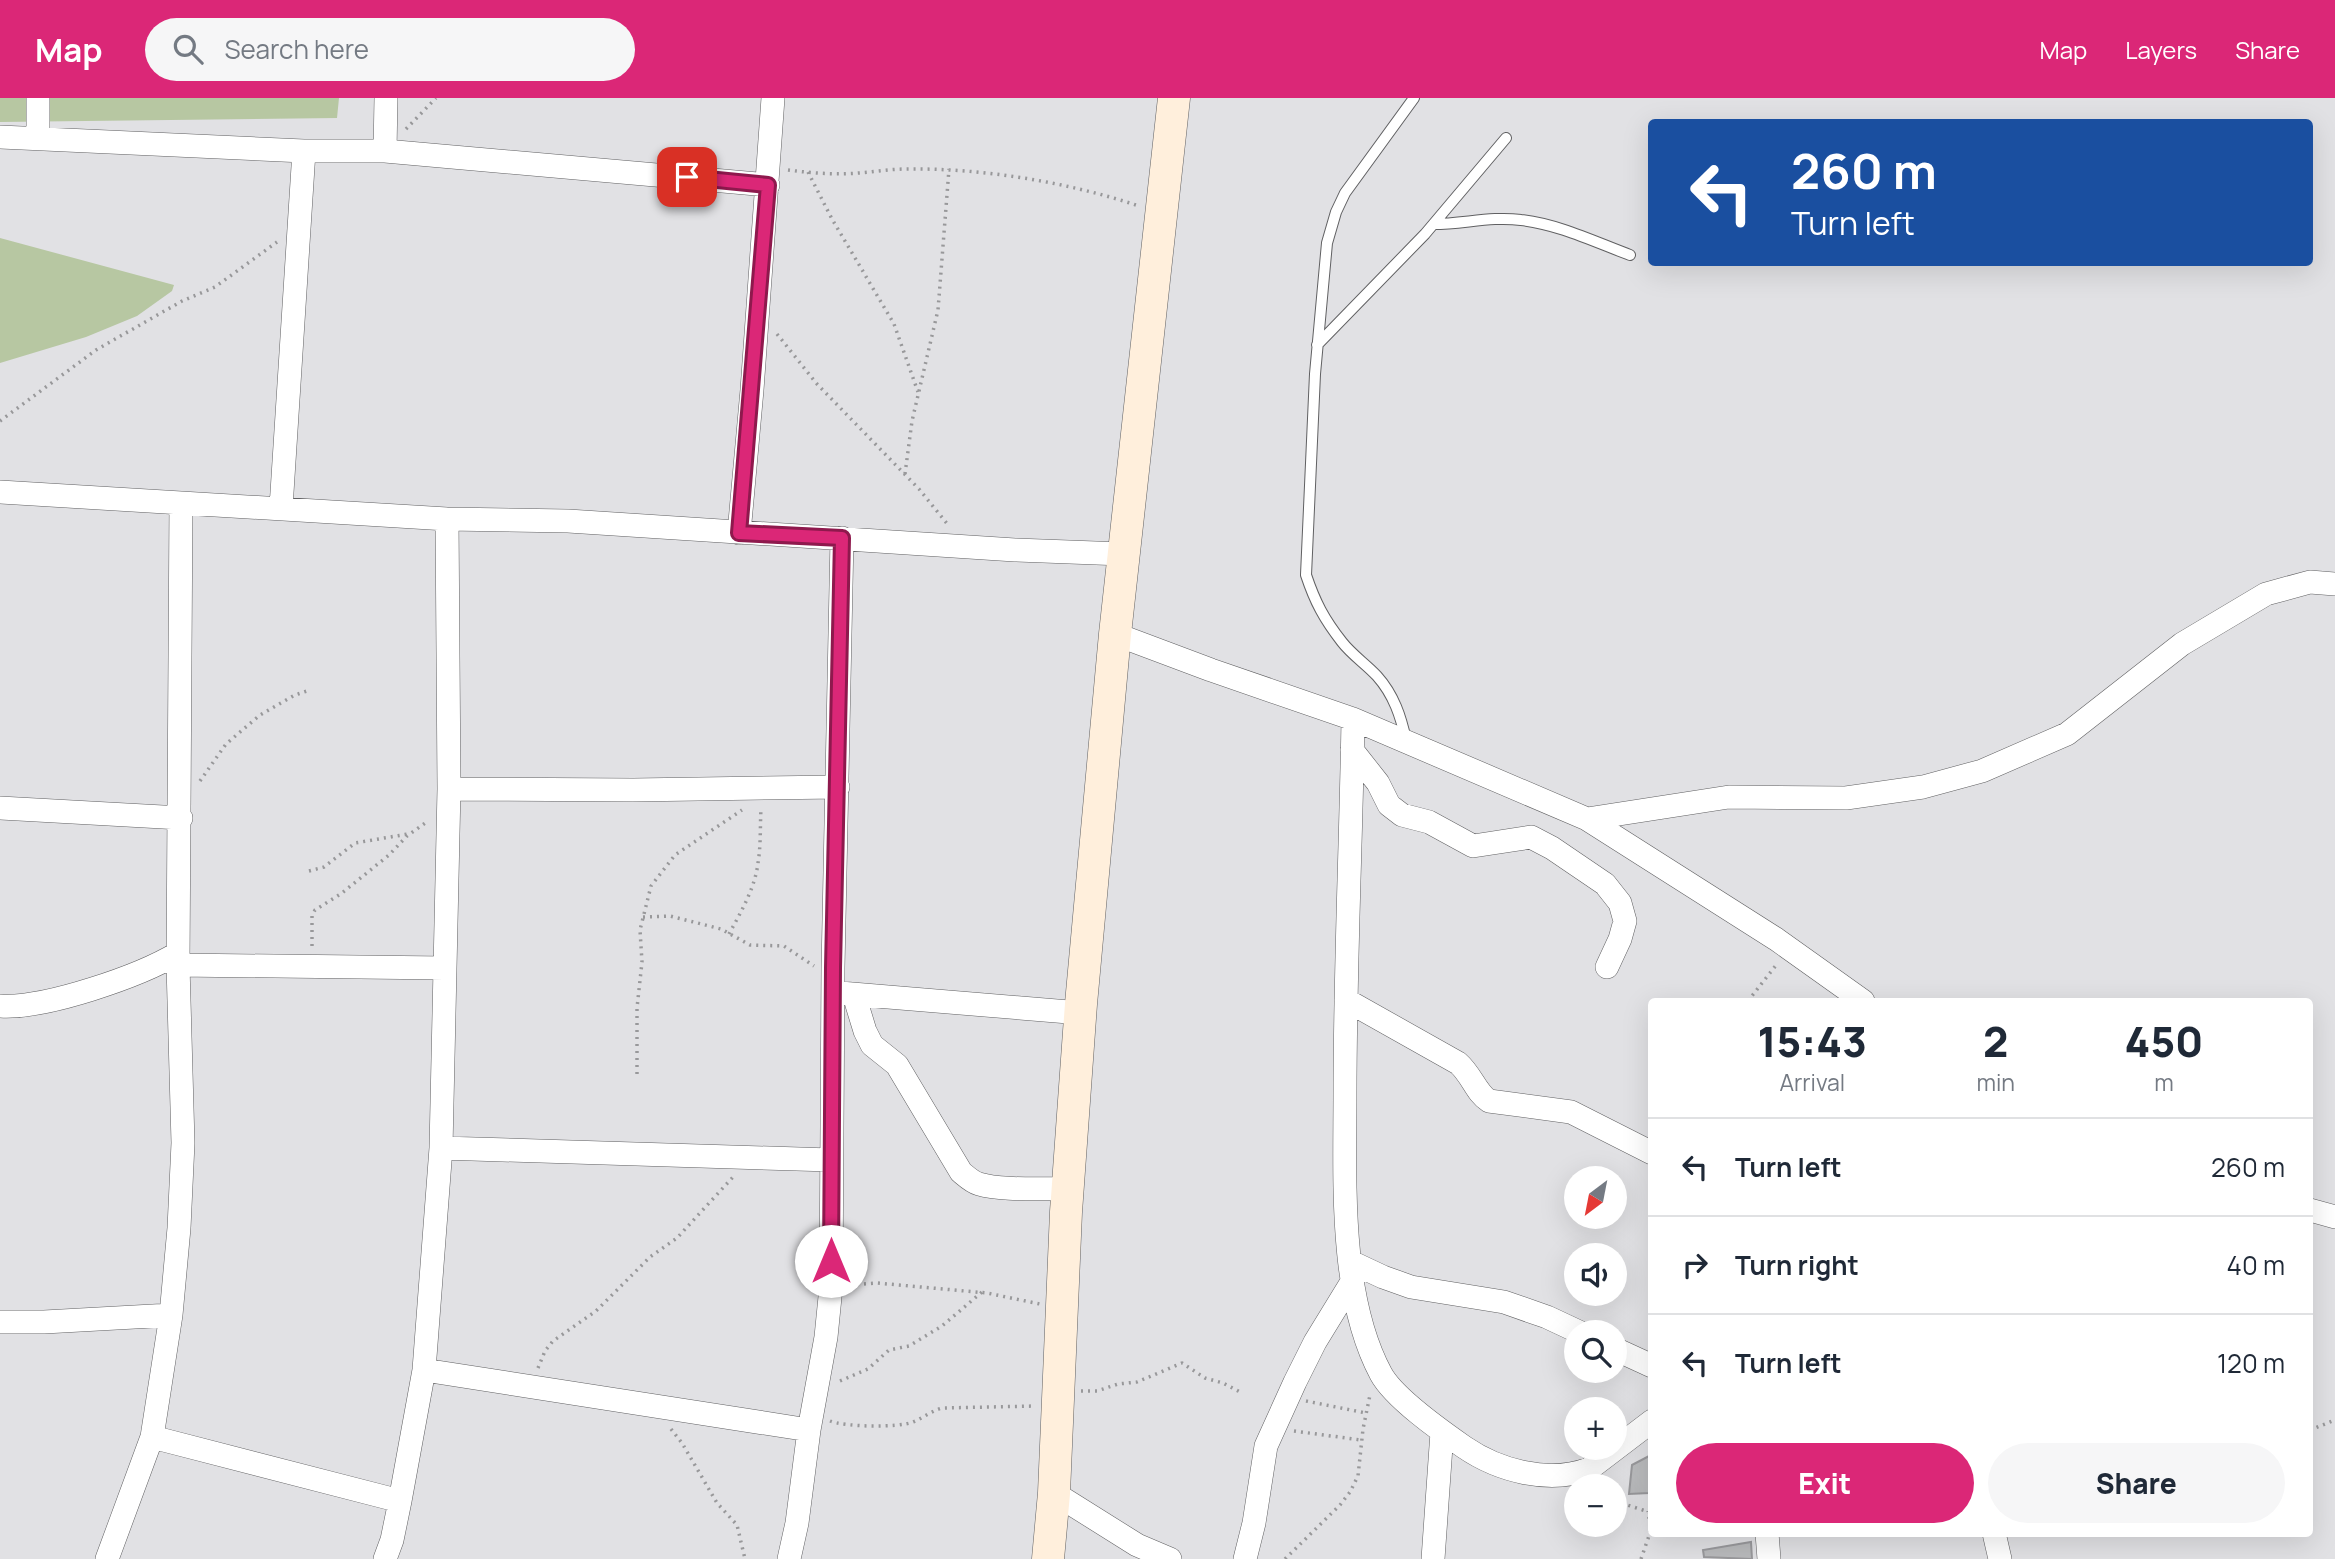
<!DOCTYPE html>
<html lang="en">
<head>
<meta charset="utf-8">
<style>
  :root { --surface:#fff; --page:#f6f6f7; --text:#1f2937; --muted:#747a83; --line:#e0e1e3; --accent:#db2777 }
  body { margin:0; font-family:Manrope,sans-serif; background:var(--page); color:var(--text); height:100vh; display:flex; flex-direction:column; font-size:26px; white-space:nowrap }
  * { box-sizing:border-box; margin:0 }
  p { font-size:23px; color:var(--muted) }
  .icon { flex:none; width:38px; height:38px; fill:none; stroke:currentColor; stroke-width:2; stroke-linecap:round; stroke-linejoin:round }
  .map { position:relative; flex:1; overflow:hidden }
  .side { position:absolute; left:1648px; top:900px; width:665px; height:539px; display:flex; flex-direction:column; background:var(--surface); border-radius:7px; box-shadow:0 7px 28px #0002 }
  .side>* { flex:none }
  .banner { position:absolute; left:1648px; top:21px; width:665px; height:147px; border-radius:7px; box-shadow:0 7px 28px #0002; background:#1a4fa0; color:#fff; overflow:hidden }
  .needle { width:46px; rotate:212deg }
  .controls { position:absolute; left:1564px; top:1068px; display:grid; gap:14px }
  .controls a { display:grid; place-items:center; width:63px; height:63px; border-radius:50%; background:var(--surface); box-shadow:0 7px 28px #0002; font-size:35px }
  .pin { position:absolute; display:grid; place-items:center; width:60px; height:60px; color:#fff; margin:-30px; border-radius:14px; box-shadow:0 4px 10px #0006 }
  .me { position:absolute; width:77px; margin:-38px; rotate:0deg; stroke-linejoin:round; filter:drop-shadow(0 0 5px #0008) }
  .turn { display:flex; align-items:center; gap:24px; height:147px; padding:0 28px; font-size:32px }
  .turn .icon { width:91px; height:91px; stroke-width:2.5 }
  .turn b { display:block; font-size:49px; line-height:60px }
  .eta { display:flex; justify-content:space-evenly; align-items:center; height:119px; text-align:center }
  .eta b { font-size:42px; font-weight:800; line-height:49px }
  .primary-button { display:flex; gap:14px; margin-top:auto; padding:14px 28px }
  .primary-button a { flex:1; height:80px; border-radius:42px; background:var(--accent); color:#fff; font-size:28px; font-weight:800; line-height:80px; text-align:center }
  .primary-button a+a { background:var(--page); color:var(--text) }
  ul { padding:0; list-style:none }
  li { display:flex; align-items:center; gap:21px; height:98px; padding:0 28px; border-top:2px solid var(--line) }
  li div { flex:1 }
  li b { display:block; font-size:26px }
  li em { font-style:normal }
  header { display:flex; align-items:center; gap:42px; box-sizing:border-box; height:98px; padding:0 35px; background:var(--accent); color:#fff }
  header strong { font-size:33px }
  nav { display:flex; gap:38px; margin-inline-start:auto; font-size:24px }
  .search { width:490px; height:63px; background:var(--page); display:flex; align-items:center; gap:18px; box-sizing:border-box; padding:0 24px; border-radius:38px; color:var(--muted); font-size:26px }
  .map>svg:first-child { display:block }
  .green { fill:#b7c7a2 }
  .building { fill:#b9babc; stroke:#99999c; stroke-width:2 }
  .lines { fill:none; stroke-linecap:round; stroke-linejoin:round }
  .lane-casing { stroke:#606062; stroke-width:12 }
  .street-casing { stroke:#606062; stroke-width:24 }
  .secondary-casing { stroke:#606062; stroke-width:33 }
  .path { stroke:#98989a; stroke-width:3.5; stroke-dasharray:2 5; stroke-linecap:butt }
  .lane { stroke:#fff; stroke-width:10 }
  .street { stroke:#fff; stroke-width:23 }
  .secondary { stroke:#ffefdc; stroke-width:32 }
  .route-casing { stroke:#8e194d; stroke-width:18 }
  .route { stroke:#db2777; stroke-width:12 }
</style>
</head>
<body>
<header>
<strong>Map</strong>
<div class="search"><svg class="icon" aria-label="search" viewBox="0 0 24 24"><circle cx="10" cy="10" r="6"/><path d="M15 15l6 6"/></svg>Search here</div>
<nav><a>Map</a><a>Layers</a><a>Share</a></nav>
</header>
<div class="map">
<svg width="2335" height="1461" viewBox="0 0 2335 1461">
  <rect width="100%" height="100%" fill="#e1e1e4"/>
  <!-- green -->
  <path class="green" d="M0 0H339L337 20 0 24Z
    M0 140 174 187 172 193 137 218 86 239 0 265Z"/>
  <!-- building -->
  <path class="building" d="M1651 1357 1649 1395 1629 1396 1632 1367Z
    M1751 1444 1752 1461 1704 1459 1703 1452Z"/>
  <g class="lines">
    <!-- lane casing -->
    <g class="lane-casing">
      <path id="lane" d="M1434 126C1463 126 1492 118 1521 122 1558 126 1595 144 1630 157
        M1317 247 1425 136 1506 40
        M1406 642C1401 619 1394 597 1377 578 1366 566 1352 557 1342 544 1324 521 1315 504 1306 477L1315 276 1327 145 1336 114 1345 95 1414 0"/>
    </g>
    <!-- street casing -->
    <g class="street-casing">
      <path id="street" d="M0 39 304 53H385L768 87
        M38 40V0
        M385 53 386 0
        M0 394 447 421 568 423 1015 452 1123 456
        M281 410 304 53
        M739 435 752 292 773 0
        M1115 536 1211 572 1353 621 1587 721 1776 841 1863 903
        M1353 621C1351 746 1345 871 1345 996 1345 1083 1339 1198 1381 1276 1394 1300 1441 1333 1464 1349 1499 1373 1549 1386 1589 1371L1652 1323
        M1352 652 1378 685 1389 707 1402 717 1429 724 1473 748 1531 739 1552 750 1605 786 1620 805 1625 823 1620 841 1607 869
        M449 691 633 692 838 689
        M0 710 181 720
        M1587 721 1729 699 1846 700 1923 689 1982 673 2067 636 2182 546 2266 496 2310 484 2335 486
        M178 867 444 870
        M840 895 1081 915
        M854 897 865 933 872 947 897 967 961 1074C967 1079 972 1084 979 1086 1002 1093 1043 1090 1068 1091
        M1346 902 1458 965C1472 977 1476 995 1489 1003L1571 1014 1652 1055
        M0 908C45 911 140 878 178 855
        M441 1050 831 1062
        M2310 1112 2335 1119
        M1351 1164 1383 1179 1411 1189 1504 1204 1547 1219 1579 1234
        M0 1224H44L171 1217
        M1615 1251 1652 1268
        M424 1272 809 1332
        M152 1339 400 1403
        M1054 1395 1137 1447 1170 1461
        M1767 1435 1769 1461
        M1994 1435 2000 1461
        M107 1461 152 1339 171 1217 179 1130 183 1045 178 867 181 405
        M385 1461 392 1442 400 1403 424 1272 441 1050 449 691 447 421
        M789 1461 797 1425 809 1332 826 1239 831 1189 833 870 842 440
        M1245 1461 1254 1425 1266 1348 1295 1284 1315 1244 1353 1182
        M1433 1461 1442 1334"/>
    </g>
    <!-- secondary casing -->
    <g class="secondary-casing">
      <path id="secondary" d="M1048 1461 1054 1395 1066 1114 1081 906 1115 536 1174 0"/>
    </g>
    <!-- path -->
    <path class="path" d="M406 31 436 0
      M788 72C811 75 835 77 858 75 874 74 890 71 906 71 983 70 1067 84 1139 108
      M808 74 832 121 894 226 918 294
      M777 236 817 286 919 391 949 428
      M0 323 96 252 182 203 215 189 277 144
      M905 376 912 323 938 212 949 71
      M200 683 226 646 260 617 295 597 310 592
      M309 773 324 769 355 745 408 736
      M643 819 670 818 721 831 750 847 784 848 814 868
      M729 836C741 814 755 790 758 765 761 747 760 728 761 710
      M312 848V818L315 812 342 795 389 757 407 738 428 723
      M1748 903 1777 866
      M637 976V910L642 864 640 832 651 788 675 757 742 712
      M850 1187 877 1185 987 1195 1040 1206
      M538 1270 545 1253 553 1243 596 1213 650 1159 677 1140 733 1079
      M840 1283 868 1271 889 1252 909 1248 942 1228 982 1194
      M1081 1293H1097L1118 1286 1137 1284 1182 1265 1205 1280 1223 1285 1240 1294
      M1306 1303 1366 1315
      M830 1323C845 1329 898 1330 913 1324 923 1320 931 1313 942 1310L1035 1308
      M671 1331 682 1345 717 1405 737 1427 745 1461
      M2310 1332 2335 1322
      M1294 1333 1361 1342
      M1615 1403 1652 1415
      M1285 1461 1340 1407 1350 1394 1358 1378 1363 1331 1370 1297
      M1641 1461 1651 1432 1648 1413"/>
    <!-- lane -->
    <use href="#lane" class="lane"/>
    <!-- street -->
    <use href="#street" class="street"/>
    <!-- secondary -->
    <use href="#secondary" class="secondary"/>
  </g>
  <g class="lines">
    <!-- route casing -->
    <g class="route-casing">
      <path id="route" d="M687 79 768 87 739 435 842 440 833 870 831 1163"/>
    </g>
    <!-- route -->
    <use href="#route" class="route"/>
  </g>
</svg>
<div class="controls">
<a><svg class="needle" viewBox="-14 -14 28 28"><path d="M0-13l5 13h-10z" fill="#e53935"/><path d="M0 13l5-13h-10z" fill="#747a83"/></svg></a>
<a><svg class="icon" aria-label="sound" viewBox="0 0 24 24"><path d="M4 9h4l5-4v14l-5-4H4zM17 9q2 3 0 6"/></svg></a>
<a><svg class="icon" aria-label="search" viewBox="0 0 24 24"><circle cx="10" cy="10" r="6"/><path d="M15 15l6 6"/></svg></a>
<a>+</a>
<a>−</a>
</div>
<div class="pin" style="left:687px;top:79px;background:#d93025"><svg class="icon" aria-label="arrive" viewBox="0 0 24 24"><path d="M6 21V4h12l-3 4 3 4H6"/></svg></div>
<svg class="me" style="left:831px;top:1163px" viewBox="-20 -20 40 40"><circle r="19" fill="#fff"/><path d="M0-13L10 11 0 6-10 11z" fill="#db2777"/></svg>
<div class="banner">
<div class="turn"><svg class="icon" aria-label="left" viewBox="0 0 24 24"><path d="M17 20v-9H6M10 6l-5 5 5 5"/></svg><div><b>260 m</b>Turn left</div></div>
</div>
<section class="side">
<div class="eta">
<div><b>15:43</b><p>Arrival</p></div>
<div><b>2</b><p>min</p></div>
<div><b>450</b><p>m</p></div>
</div>
<ul>
<li><svg class="icon" aria-label="left" viewBox="0 0 24 24"><path d="M17 20v-9H6M10 6l-5 5 5 5"/></svg><div><b>Turn left</b></div><em>260 m</em></li>
<li><svg class="icon" aria-label="right" viewBox="0 0 24 24"><path d="M7 20v-9h11M14 6l5 5-5 5"/></svg><div><b>Turn right</b></div><em>40 m</em></li>
<li><svg class="icon" aria-label="left" viewBox="0 0 24 24"><path d="M17 20v-9H6M10 6l-5 5 5 5"/></svg><div><b>Turn left</b></div><em>120 m</em></li>
</ul>
<div class="primary-button"><a>Exit</a><a>Share</a></div>
</section>
</div>
</body>
</html>
